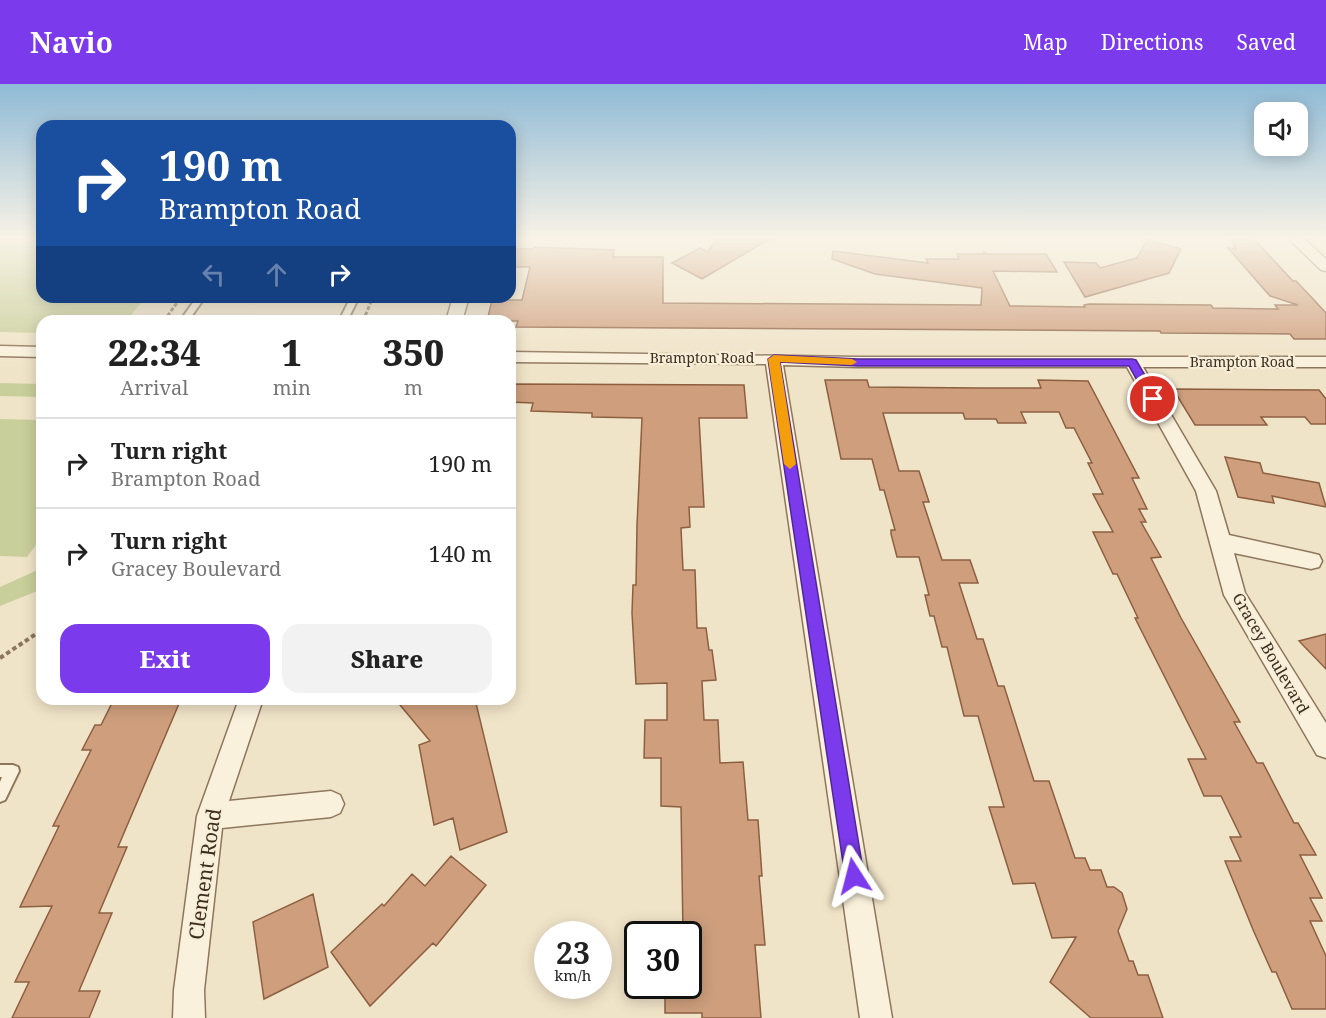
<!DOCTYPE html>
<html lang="en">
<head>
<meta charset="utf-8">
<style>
  :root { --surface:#fff; --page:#f2f2f2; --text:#222; --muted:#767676; --line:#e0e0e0; --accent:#7c3aed }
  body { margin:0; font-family:"Noto Serif",serif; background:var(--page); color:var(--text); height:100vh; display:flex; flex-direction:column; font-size:22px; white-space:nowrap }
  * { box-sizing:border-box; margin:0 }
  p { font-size:20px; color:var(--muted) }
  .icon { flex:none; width:33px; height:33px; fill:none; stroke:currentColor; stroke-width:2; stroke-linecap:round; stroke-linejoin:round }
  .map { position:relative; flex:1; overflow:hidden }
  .details { position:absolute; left:36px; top:231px; width:480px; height:390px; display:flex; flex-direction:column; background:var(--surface); border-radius:18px; box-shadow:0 3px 15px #0003 }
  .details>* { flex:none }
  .top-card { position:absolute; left:36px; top:36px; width:480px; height:183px; border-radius:18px; box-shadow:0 3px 15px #0003; background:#1a4fa0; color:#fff; overflow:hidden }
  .tools { position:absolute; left:1254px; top:18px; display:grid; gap:12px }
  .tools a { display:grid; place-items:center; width:54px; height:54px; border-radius:12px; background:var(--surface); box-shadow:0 3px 15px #0003; font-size:30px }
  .speed { position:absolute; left:534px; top:837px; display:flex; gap:12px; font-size:30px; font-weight:700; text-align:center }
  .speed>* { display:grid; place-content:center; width:78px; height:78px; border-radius:50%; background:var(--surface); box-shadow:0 3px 15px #0003; line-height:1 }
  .speed small { font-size:15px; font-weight:400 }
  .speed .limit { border:3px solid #111; border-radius:9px; background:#fff; color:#111 }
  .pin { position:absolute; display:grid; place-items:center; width:51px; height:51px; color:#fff; margin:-26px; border:3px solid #fff; border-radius:50%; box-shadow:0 2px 6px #0007 }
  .me { position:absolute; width:66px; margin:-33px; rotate:351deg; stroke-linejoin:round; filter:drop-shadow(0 0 4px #0008) }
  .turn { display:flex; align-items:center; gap:21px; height:126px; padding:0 24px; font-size:27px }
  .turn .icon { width:78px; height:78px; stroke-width:2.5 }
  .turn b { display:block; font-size:42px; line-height:51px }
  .lanes { display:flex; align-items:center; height:57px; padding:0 24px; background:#0003; justify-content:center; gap:30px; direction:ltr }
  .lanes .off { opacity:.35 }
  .eta { display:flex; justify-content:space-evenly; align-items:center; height:102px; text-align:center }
  .eta b { font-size:36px; font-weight:800; line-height:42px }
  .action { display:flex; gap:12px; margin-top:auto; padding:12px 24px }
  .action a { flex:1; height:69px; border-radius:18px; background:var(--accent); color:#fff; font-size:24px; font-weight:800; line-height:69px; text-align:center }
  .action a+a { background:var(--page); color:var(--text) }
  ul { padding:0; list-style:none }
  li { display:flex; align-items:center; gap:18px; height:90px; padding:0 24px; border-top:2px solid var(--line) }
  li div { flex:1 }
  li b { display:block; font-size:22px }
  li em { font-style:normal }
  header { display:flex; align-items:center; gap:36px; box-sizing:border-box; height:84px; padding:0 30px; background:var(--accent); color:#fff }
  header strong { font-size:28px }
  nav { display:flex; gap:33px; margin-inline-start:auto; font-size:21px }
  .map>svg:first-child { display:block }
  .green { fill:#c9cf9b }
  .building { fill:#cf9f7d; stroke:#8d5f41; stroke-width:1.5 }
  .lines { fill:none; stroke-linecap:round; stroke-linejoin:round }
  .lane-casing { stroke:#8d765c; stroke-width:4 }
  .street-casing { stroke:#8d765c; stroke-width:3 }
  .path-far1 { stroke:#8d765c; stroke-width:3; stroke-dasharray:4 2; stroke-linecap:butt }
  .path { stroke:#8d765c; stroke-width:4; stroke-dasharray:4.5 3; stroke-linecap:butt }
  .lane { fill:#faf1dc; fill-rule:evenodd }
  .street { fill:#faf1dc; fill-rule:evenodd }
  .route { fill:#7c3aed; stroke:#51269a; stroke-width:1.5 }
  .slow { fill:#f59e0b }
  .labels { text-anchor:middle; stroke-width:4.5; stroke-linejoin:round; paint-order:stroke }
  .far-street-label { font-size:14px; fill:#3d2e20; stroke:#f7eed8 }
  .street-label { font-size:16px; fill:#3d2e20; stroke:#f7eed8 }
  .near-street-label { font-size:20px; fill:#3d2e20; stroke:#f7eed8 }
</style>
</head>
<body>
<header>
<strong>Navio</strong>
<nav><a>Map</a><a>Directions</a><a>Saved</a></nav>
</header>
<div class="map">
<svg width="1326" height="934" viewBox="0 0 1326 934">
  <rect width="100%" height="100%" fill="#f0e4c8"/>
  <!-- green -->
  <path class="green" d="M0 154H42V213H146L126 237H42V249L0 248Z
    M0 299 42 300V313L0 312Z
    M0 335 42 336V453L27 473 0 472Z
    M42 484V505L0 522V503Z"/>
  <!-- building -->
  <path class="building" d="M717 154H771L702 195 672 179 700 164 708 168Z
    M1230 154H1253L1293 197H1296L1315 217 1326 229V255H1294L1290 250 1161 249 1160 247 516 243 518 237H487L492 216H522L530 183H510V165H533L534 163 614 166 613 173H663V219L981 221 982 204 875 190 832 175 833 167 928 179 926 175H959L957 170H984V168L986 170H1046L1057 188 993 187 1010 222 1085 223 1084 221 1089 220 1211 221 1213 224 1278 225 1275 221H1298L1270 212 1228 164 1236 165 1233 161H1236Z
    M1147 156 1181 165 1169 189 1085 213 1064 178 1096 179 1100 184 1137 174Z
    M825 296H867L869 303 977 304H1041L1038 296 1088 297 1139 394H1132L1147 425H1139L1146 438H1141L1161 473 1151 474 1181 534 1240 638H1234L1257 679H1263L1294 739H1298L1316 771H1300L1322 814H1310L1322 837H1310L1326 872V925H1292L1276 888H1272L1254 848 1225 777H1241L1230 753H1241L1221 712H1204L1188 675H1206L1135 534H1138L1117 490H1113L1093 448H1113L1093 410H1103L1088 379H1092L1074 344H1066L1059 328H1021L1026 339H998L996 335H965L963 329H883L899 387H919L929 418H923L942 476H970L978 499H959L977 555H983L998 602H1004L1034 697H1049L1075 774H1085L1090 786H1101L1107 803H1114L1122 809 1127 825 1118 847 1129 877H1133L1138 891H1148L1163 934H1091L1050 898 1076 853 1052 854 1035 799 1013 800 989 723H1004L991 678 978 632H964L947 563H942L934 532H930L925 511H929L919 473H897L891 450V446H895L884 406H880L872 375H841Z
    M510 300 744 301 747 334H699L704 423H689L690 443 681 444 683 486H695L697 544H706L709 566H712L716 596 702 597 704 636H718L720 679 743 678 748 736H758L762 792H759L765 861H755L761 934H702V929H665V902H688V850H683L681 723 661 722V674H644L645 636H667V599L636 600 632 529 633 501H636L637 441 642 334 592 333V329L531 327 533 319 510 318Z
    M1173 305 1319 306 1326 315V340H1311L1305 333H1261L1267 341H1195Z
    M1225 373 1260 379 1263 389 1319 399 1326 423 1272 412 1274 419 1238 413Z
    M1326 550V585L1299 557Z
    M114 615H181L118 763H127L99 829H112L79 907H100L89 934H12L29 898H15L52 822 20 823 59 742H53L91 666H82L95 641H101Z
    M395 615H475L507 748 460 766 453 734 434 741 419 661 430 657Z
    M451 772 486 801 436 862 433 859 370 922 331 868 382 820 384 822 412 790 425 802Z
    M313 810 328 883 264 915 253 838Z"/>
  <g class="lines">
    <!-- lane casing -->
    <g class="lane-casing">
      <path id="lane" d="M197 213H205L188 237H180Z
        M351 213H359L347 237H339Z
        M0 681H13L18 683 19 687 5 716 0 718V698L2 693H0Z"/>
    </g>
    <!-- street casing -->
    <g class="street-casing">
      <path id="street" d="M1288 154H1303L1326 175V187L1321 186Z
        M453 213H469L462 237H446Z
        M0 262 42 263V273L0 272Z
        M510 268 858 273H1326V283H1143L1216 407 1229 451 1311 469 1319 471 1322 477 1319 483 1311 485 1234 469 1245 509 1326 639V674L1317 671 1224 511 1196 407 1127 283H858L783 281 892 934H860L766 280 510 278Z
        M239 615H263L229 717 331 707 340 711 344 720 340 729 331 733 222 744 204 906 205 934H173L174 906 197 732Z"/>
    </g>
    <!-- path-far1 -->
    <path class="path-far1" d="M164 237 181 213
      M363 237 373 213"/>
    <!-- path -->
    <path class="path" d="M0 574 42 546"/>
    <!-- lane -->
    <use href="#lane" class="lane"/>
    <!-- street -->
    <use href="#street" class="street"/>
  </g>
  <!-- sky -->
  <linearGradient id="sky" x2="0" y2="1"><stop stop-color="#8fbad6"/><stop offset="0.54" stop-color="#f8f3e6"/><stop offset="1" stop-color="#f8f3e6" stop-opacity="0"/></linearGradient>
  <rect width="1326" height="285" fill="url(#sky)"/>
  <!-- route -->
  <path class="route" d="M774 271 858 275H1132L1136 276 1159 315 1153 319 1149 318 1129 282H858L780 278 864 792 861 799 854 801 848 799 845 792 768 275Z"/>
  <!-- slow -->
  <path class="slow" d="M774 271 852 275 857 278 852 281 780 278 796 380 790 385 784 380 768 275Z"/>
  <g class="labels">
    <!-- far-street labels -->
    <g class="far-street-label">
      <text x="702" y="279">Brampton Road</text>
      <text x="1242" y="283">Brampton Road</text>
    </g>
    <!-- street labels -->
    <g class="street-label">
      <text transform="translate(1271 569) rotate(60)" y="6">Gracey Boulevard</text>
    </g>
    <!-- near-street labels -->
    <g class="near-street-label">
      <text transform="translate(205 790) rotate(-82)" y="7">Clement Road</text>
    </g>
  </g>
</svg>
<div class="tools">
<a><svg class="icon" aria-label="sound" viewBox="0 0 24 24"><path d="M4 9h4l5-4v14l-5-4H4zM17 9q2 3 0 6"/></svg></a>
</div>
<div class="speed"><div>23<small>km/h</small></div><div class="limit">30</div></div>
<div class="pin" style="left:1153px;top:315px;background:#d93025"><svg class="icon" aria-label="arrive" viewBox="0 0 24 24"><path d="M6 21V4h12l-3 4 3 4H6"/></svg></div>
<svg class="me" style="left:854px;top:792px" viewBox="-20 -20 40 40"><path d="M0-17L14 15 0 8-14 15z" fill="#7c3aed" stroke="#fff" stroke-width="4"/></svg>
<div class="top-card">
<div class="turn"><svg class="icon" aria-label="right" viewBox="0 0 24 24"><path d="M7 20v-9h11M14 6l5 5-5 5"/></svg><div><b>190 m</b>Brampton Road</div></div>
<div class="lanes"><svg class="icon off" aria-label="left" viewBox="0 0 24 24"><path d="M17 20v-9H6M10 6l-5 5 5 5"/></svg><svg class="icon off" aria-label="ahead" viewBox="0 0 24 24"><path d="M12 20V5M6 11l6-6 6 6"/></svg><svg class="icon" aria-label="right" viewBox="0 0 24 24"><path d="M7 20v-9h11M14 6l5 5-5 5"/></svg></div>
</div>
<section class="details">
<div class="eta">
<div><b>22:34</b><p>Arrival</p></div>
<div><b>1</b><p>min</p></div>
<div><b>350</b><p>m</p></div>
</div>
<ul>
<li><svg class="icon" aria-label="right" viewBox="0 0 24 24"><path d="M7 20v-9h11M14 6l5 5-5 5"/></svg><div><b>Turn right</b><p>Brampton Road</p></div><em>190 m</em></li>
<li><svg class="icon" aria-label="right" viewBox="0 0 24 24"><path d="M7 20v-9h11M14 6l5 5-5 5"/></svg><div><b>Turn right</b><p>Gracey Boulevard</p></div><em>140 m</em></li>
</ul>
<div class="action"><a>Exit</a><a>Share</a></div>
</section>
</div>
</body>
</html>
